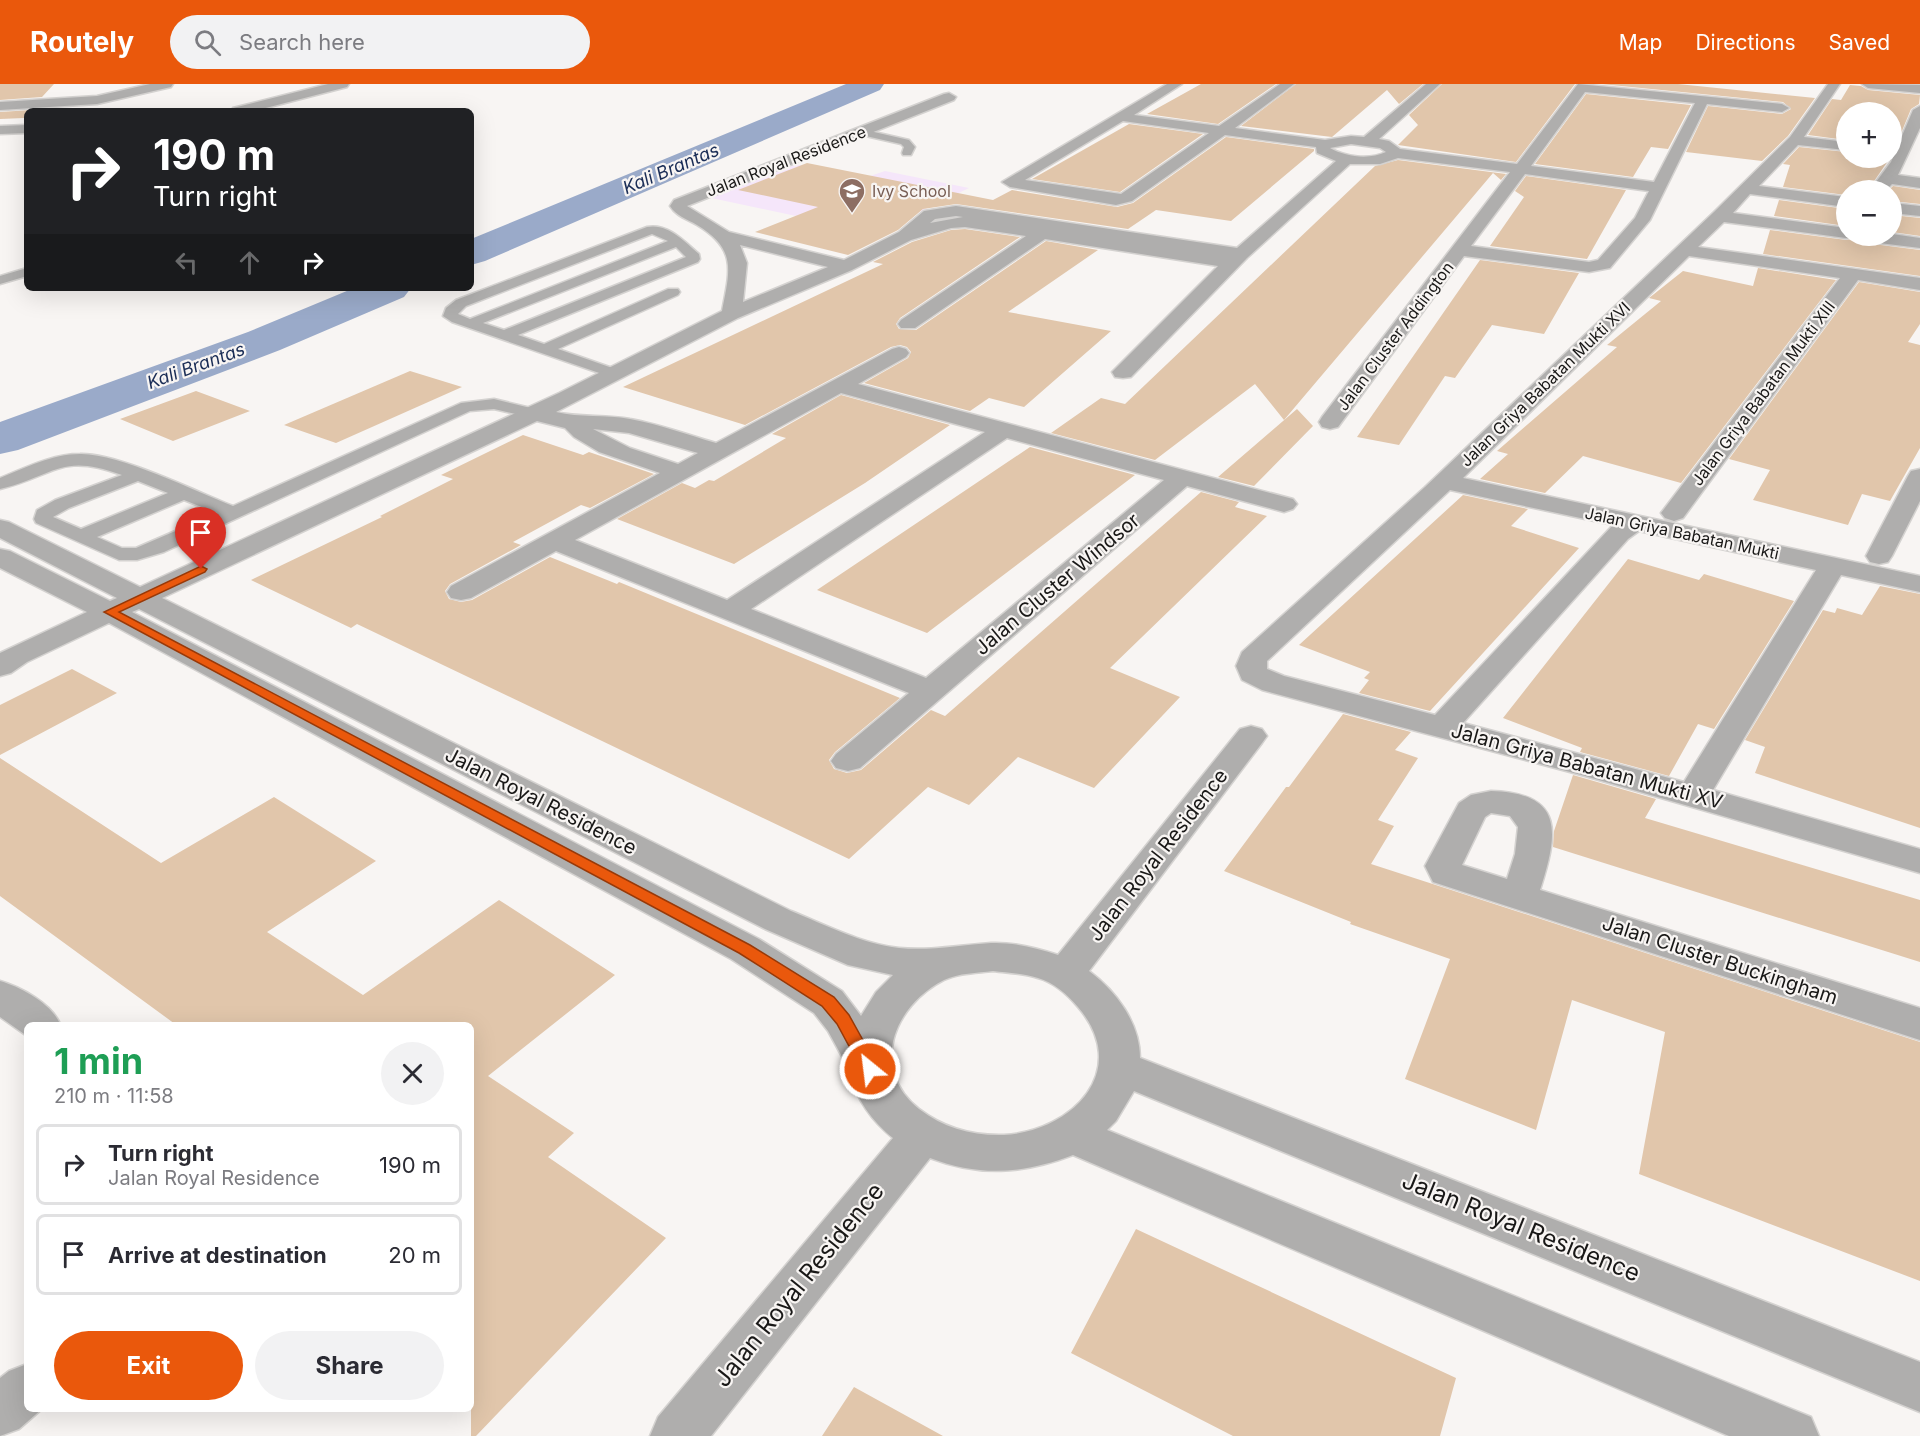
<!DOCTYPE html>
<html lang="en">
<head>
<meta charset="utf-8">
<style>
  :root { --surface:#fff; --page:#f2f2f3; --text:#2b2b33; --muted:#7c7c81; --line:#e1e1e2; --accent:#ea580c }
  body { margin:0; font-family:Inter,sans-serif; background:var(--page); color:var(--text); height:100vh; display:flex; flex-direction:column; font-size:22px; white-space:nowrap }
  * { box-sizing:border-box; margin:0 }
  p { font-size:20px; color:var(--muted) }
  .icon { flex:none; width:33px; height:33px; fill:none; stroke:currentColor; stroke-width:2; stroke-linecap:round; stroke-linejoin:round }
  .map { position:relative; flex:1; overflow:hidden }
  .sheet { position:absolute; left:24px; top:938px; width:450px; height:390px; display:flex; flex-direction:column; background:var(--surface); border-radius:9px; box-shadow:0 6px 24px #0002 }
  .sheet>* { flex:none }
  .hud { position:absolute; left:24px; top:24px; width:450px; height:183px; border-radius:9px; box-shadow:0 6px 24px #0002; background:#202124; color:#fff; overflow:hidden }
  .buttons { position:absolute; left:1836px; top:18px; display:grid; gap:12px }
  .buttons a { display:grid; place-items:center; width:66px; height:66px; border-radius:50%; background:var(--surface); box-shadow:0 6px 24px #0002; font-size:30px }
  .pin { position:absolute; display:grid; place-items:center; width:51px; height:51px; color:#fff; margin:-62px -26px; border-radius:50% 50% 50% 0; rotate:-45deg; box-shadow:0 0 6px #0007 }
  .pin .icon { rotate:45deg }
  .me { position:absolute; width:66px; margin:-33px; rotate:331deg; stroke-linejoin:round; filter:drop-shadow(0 0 4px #0008) }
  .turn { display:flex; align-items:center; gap:21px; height:126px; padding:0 30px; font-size:27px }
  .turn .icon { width:78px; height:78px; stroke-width:2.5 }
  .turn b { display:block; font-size:42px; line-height:51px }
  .lanes { display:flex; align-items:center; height:57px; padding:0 30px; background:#0003; justify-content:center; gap:30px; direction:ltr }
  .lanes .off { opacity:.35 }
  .round { display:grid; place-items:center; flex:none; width:63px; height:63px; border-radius:32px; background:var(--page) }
  .summary { display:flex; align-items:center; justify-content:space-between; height:102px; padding:0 30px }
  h1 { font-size:36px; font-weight:700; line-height:45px; color:#1e9e55 }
  .cta { display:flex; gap:12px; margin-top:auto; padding:12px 30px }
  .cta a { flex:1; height:69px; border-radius:36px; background:var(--accent); color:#fff; font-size:24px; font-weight:700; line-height:69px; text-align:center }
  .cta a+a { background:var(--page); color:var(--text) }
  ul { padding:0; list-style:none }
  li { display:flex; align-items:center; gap:18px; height:81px; margin:0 12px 9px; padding:0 18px; border:3px solid var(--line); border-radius:9px }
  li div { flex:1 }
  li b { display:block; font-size:22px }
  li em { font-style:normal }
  header { display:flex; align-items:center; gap:36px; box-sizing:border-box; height:84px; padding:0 30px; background:var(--accent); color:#fff }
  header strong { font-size:28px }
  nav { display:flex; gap:33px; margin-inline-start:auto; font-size:21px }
  .search { width:420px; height:54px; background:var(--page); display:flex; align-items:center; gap:15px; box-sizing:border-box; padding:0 21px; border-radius:33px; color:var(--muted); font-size:22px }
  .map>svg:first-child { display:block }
  .education { fill:#f5e6fa }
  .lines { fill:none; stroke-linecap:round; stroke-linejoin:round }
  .river { fill:#9aaac9; fill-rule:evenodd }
  .building { fill:#e1c6ab }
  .service-casing { stroke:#d4d2d0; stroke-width:3 }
  .minor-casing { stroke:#d4d2d0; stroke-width:3 }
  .service { fill:#afaead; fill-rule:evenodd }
  .minor { fill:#afaead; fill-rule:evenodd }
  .route { fill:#ea580c; stroke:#983908; stroke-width:1.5 }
  .labels { text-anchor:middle; stroke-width:4.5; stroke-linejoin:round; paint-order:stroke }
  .far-street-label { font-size:16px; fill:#191817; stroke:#f8f5f3 }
  .far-education-label { font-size:16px; fill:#785e54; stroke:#f8f5f3; text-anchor:start }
  .far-water-label { font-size:18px; font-style:italic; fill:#1a2d56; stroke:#f8f5f3 }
  .street-label { font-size:20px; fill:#191817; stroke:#f8f5f3 }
  .near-street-label { font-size:24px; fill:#191817; stroke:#f8f5f3 }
</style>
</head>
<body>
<header>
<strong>Routely</strong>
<div class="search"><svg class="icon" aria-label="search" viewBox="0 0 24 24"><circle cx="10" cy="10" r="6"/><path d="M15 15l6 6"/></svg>Search here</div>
<nav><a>Map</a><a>Directions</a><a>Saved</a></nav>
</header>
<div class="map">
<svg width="1920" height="1352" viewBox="0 0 1920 1352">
  <rect width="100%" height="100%" fill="#f8f5f3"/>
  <!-- education -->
  <path class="education" d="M790 79 864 94 885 87 969 104 876 149 702 112Z"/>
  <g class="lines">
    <!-- river -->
    <path class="river" d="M846 0H884L880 6 485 177 471 181V155Z
      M354 204H411L404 213 280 266 18 366 0 370V338L248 248Z"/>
  </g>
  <!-- building -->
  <path class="building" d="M0 0H54L42 13 0 16Z
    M1201 0H1276L1218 40 1147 30Z
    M1296 0H1423L1399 20 1387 6 1332 53 1241 42Z
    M1442 0H1575L1516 78 1398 61 1418 41 1409 31Z
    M1601 0H1678L1815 14 1788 52 1762 77 1686 68 1708 22 1782 30 1791 25 1783 18Z
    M1850 1 1861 2 1868 6 1920 11 1919 20 1911 25 1892 71V28H1846V56L1808 51 1832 15 1841 16Z
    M1586 10 1691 21 1668 65 1651 63 1633 93 1535 80Z
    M31 26 27 27 24 34 0 35V28Z
    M1129 40 1203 50 1120 108 1032 95Z
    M1226 53 1314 65V67L1231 137 1156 126 1128 145 956 120 923 125 898 146 848 171 755 148 818 123 738 106 807 79 993 116 1012 106 1117 123 1133 119Z
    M1799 63 1846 68V74H1890L1868 106H1846V111L1783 103 1790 81 1783 80Z
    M1398 76 1506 90 1501 96 1493 89 1284 336 1255 300 1155 376 1051 349 1101 314 1125 320 1375 82Z
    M1526 92 1626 106 1587 175 1490 162 1524 113 1515 107Z
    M1893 102 1920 106V120L1892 117V106H1889Z
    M1779 116 1846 125V142L1774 132Z
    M1892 131 1920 134V152L1892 148Z
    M965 145 1020 153 900 234 896 240 899 245 916 246 1046 157 1098 166 1008 228 1111 247 1024 323 989 314 970 327 864 299 908 274 911 268 907 263 900 261 891 263 745 341 623 303 883 180 873 178 912 158 951 146Z
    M1770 146 1846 156 1853 155 1857 158 1920 166V192L1763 170Z
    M1480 176 1579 189 1544 250 1492 241 1455 294 1445 292 1399 361 1357 353Z
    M1758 184 1836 196 1681 399 1583 372 1545 409 1480 395 1508 370 1497 367 1617 263 1607 261 1661 217 1649 214 1683 187 1753 202Z
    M1859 198 1920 208V240L1908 258 1920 261V364L1890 417 1862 410 1848 441 1753 416 1770 386 1729 375Z
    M410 287 462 303 336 359 284 341Z
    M196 307 250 327 173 357 120 335Z
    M841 311 950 341 865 399 734 480 617 435 682 399 695 404 709 396 714 397 786 354 772 350Z
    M1297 325 1313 342 1254 402 1218 393Z
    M523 351 583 371 589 368 654 390 590 424 581 421 513 458 521 461 450 500 445 507 449 515 461 518 472 516 550 473 617 500 619 498 900 614 835 668 829 676 834 685 847 689 861 686 931 626 945 632 1201 408 1239 418 1235 423 1267 432 1110 584 1180 613 1094 704 1018 673 969 721 928 703 849 775 357 540 351 544 251 496 382 433 380 432 453 395 441 391Z
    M1030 363 1135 391 927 549 817 506Z
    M1463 411 1528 425 1511 442 1579 464 1430 627 1359 609 1369 596 1364 594 1370 588 1299 561Z
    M1628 475 1699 496 1704 490 1794 517 1714 645 1698 640 1669 692 1580 668 1582 664 1503 634Z
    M1880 502 1920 510V744L1755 689 1765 663 1745 656 1823 526 1835 529 1837 524 1862 531Z
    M72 585 117 609 0 671V621Z
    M1343 630 1411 648 1395 666 1418 674 1378 736 1394 742 1371 780 1920 958V1197L1639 1090 1665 948 1572 916 1536 1046 1405 995 1450 875 1350 840 1351 838 1224 787 1286 703H1289Z
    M0 674 161 779 274 713 376 777 267 848 363 911 499 816 615 891 488 992 574 1049 548 1073 666 1154 476 1352H471V940H175L0 812Z
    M1573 691 1656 715 1645 734 1920 816V878L1553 763 1554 747Z
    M1136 1145 1456 1294 1440 1352H1233L1071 1269Z
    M854 1303 943 1352H822Z"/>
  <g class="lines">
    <!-- service casing -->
    <g class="service-casing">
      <path id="service" d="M861 45 909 56 915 63 911 71H903L902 69 904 63 901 60 857 50V46Z
        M647 143C668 139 684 157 699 170L700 175 698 178 518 251 544 260 668 205H678L680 208 678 211 558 265 618 286 621 289 618 292H608L452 238 443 232 446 224 456 216ZM652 150 668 157 470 235 458 230 466 222ZM676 163 686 173 504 246 483 239Z
        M27 184V192L0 200V192Z
        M494 315 539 326 541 329 533 334 494 325 470 327 164 468 137 476H119L36 439 34 435 37 426 55 416 122 391C60 368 55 392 0 405V394C25 384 52 370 80 370 118 369 195 407 233 422L461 319ZM138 397 168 409 81 445 53 433 69 424ZM184 416 217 429 136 464H122L97 453Z"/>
    </g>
    <!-- minor casing -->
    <g class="minor-casing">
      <path id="minor" d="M150 0H173L171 3 97 20 0 26V18L97 12Z
        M328 0H349L347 3 254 27H231L233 24Z
        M1167 0H1182L1134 31 1219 42 1280 0H1294L1235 44 1325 56 1351 52 1364 53 1426 0H1440L1379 55 1389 57 1400 65 1517 80 1578 0 1782 20 1789 24 1782 28 1707 20 1650 136 1610 184 1589 188 1464 172 1338 343 1330 345 1322 343 1319 338 1322 333 1510 88 1398 74 1380 80H1350L1247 174 1131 293 1123 294 1115 293 1112 288 1218 182 1045 155 915 244H901L898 240 901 236 1026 152 965 143 951 144 911 156 852 186 738 234 556 328C580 334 605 330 630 335 659 340 688 351 716 359L892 265 899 263 906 265 909 269 906 273 858 300 1293 415 1297 420 1293 425 1284 428 1187 402 860 684 848 687 836 684 831 677 836 670 909 609 556 467 471 514 461 516 451 514 447 508 451 502 660 389 599 368 574 353 565 344 537 337 162 514 791 827C826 841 862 860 899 864 930 867 961 861 991 859 1013 858 1037 864 1058 871L1240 645 1251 642 1262 645 1267 652 1262 659 1089 887C1116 907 1140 939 1140 974L1920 1278V1328L1134 1007 1116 1037 1107 1046 1811 1333 1819 1352H1729L1073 1071C1023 1090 980 1093 930 1074L711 1352H650L658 1333 893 1054C873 1038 855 1015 851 989L828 947 814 929 731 875 109 539 27 578 11 589 0 592V569L87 528 0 484V465L10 467 110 517 117 514 0 454V436L9 438 140 503 559 309 722 227C730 186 737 165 697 141 687 135 676 132 670 122L674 116 944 10 949 9 956 13 954 16 687 122 729 148 844 176 899 148 924 127 956 122 1237 164 1336 77 1317 69 1316 63 1225 51 1132 117 1116 121 1010 103 1002 98ZM1585 8 1695 19 1654 98 1531 82ZM1123 37 1209 49 1121 110 1025 96ZM1351 60 1380 64 1386 68C1369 76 1346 73 1330 64ZM1525 90 1649 107 1635 134 1598 176 1589 178 1471 162ZM956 132 963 133 930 139 935 135ZM740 161 828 183 743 218 747 179ZM841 309 985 348 727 516 575 456ZM593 345 629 349 698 369 678 380 630 364ZM1007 354 1164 396 926 594 751 525ZM139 525 765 845 848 881 893 891 876 908 861 932 842 907 759 855 132 528ZM993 887C1008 889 1024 889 1038 894 1053 898 1068 911 1078 923 1132 986 1073 1047 1004 1051 972 1052 944 1044 919 1025 869 985 893 922 944 896 959 889 977 889 993 887Z
        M1828 0H1840L1804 53 1846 58V66L1798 61 1759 102 1846 113V123L1750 110 1733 129 1846 144V152L1852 153 1846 154 1724 138 1698 163 1920 194V206L1858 196 1683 434 1674 437 1665 434 1661 429 1840 194 1689 172 1463 394 1920 492V508L1841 491 1713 706 1920 765V789L1585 692 1262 606 1242 596 1236 582 1242 568 1425 403 1714 128 1790 53ZM1450 406 1613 441 1435 631 1284 592 1267 585V577ZM1639 447 1816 486 1684 698 1463 639 1628 455Z
        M1862 0 1920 1V9L1868 4Z
        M1920 22V44L1898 91 1920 94V104L1892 100 1886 106H1870L1891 78 1913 26Z
        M27 41V49L0 50V42Z
        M1892 119 1920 122V132L1892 129Z
        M1892 150 1920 154V164L1863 157 1857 156 1854 152Z
        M1920 385V417L1892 472 1888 478 1879 480 1870 478 1866 472 1908 392 1911 387Z
        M1491 707C1567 709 1557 752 1540 806L1920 924V956L1433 798 1425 782 1459 719 1471 711ZM1491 729 1510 732 1518 743 1515 770 1507 795 1462 781 1485 733Z
        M0 897C21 903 52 920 60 940H27V952L0 933Z
        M27 1280V1324H43L19 1345 0 1352V1294L9 1287Z"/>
    </g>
    <!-- service -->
    <use href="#service" class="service"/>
    <!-- minor -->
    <use href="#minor" class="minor"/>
  </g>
  <!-- route -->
  <path class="route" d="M201 482 207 485 205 488 119 528 750 861 834 913 849 931 879 985 877 990 870 992 864 990 837 940 822 922 739 869 104 528Z"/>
  <!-- icons -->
  <defs>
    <g id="school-pin" transform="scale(1.35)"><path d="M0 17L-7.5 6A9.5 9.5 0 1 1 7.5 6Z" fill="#8d6e63" stroke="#f8f5f3"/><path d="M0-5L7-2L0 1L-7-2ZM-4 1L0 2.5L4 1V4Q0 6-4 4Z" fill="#fff"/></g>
  </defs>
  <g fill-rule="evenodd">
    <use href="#school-pin" x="852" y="107"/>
  </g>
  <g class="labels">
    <!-- far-street labels -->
    <g class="far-street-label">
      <text transform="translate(786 77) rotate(-21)" y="6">Jalan Royal Residence</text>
      <text transform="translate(1395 252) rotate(-53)" y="6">Jalan Cluster Addington</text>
      <text transform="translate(1545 300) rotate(-44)" y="6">Jalan Griya Babatan Mukti XVI</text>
      <text transform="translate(1763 309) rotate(-53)" y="6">Jalan Griya Babatan Mukti XIII</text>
      <text transform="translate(1682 449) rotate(12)" y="6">Jalan Griya Babatan Mukti</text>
    </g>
    <!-- far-education labels -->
    <g class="far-education-label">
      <text x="872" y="113">Ivy School</text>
    </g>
    <!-- far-water labels -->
    <g class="far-water-label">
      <text transform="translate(671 85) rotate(-23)" y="6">Kali Brantas</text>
      <text transform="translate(196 282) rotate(-20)" y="6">Kali Brantas</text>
    </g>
    <!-- street labels -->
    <g class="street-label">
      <text transform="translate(1057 500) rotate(-40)" y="7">Jalan Cluster Windsor</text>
      <text transform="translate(1587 682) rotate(15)" y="7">Jalan Griya Babatan Mukti XV</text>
      <text transform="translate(541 717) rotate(27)" y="7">Jalan Royal Residence</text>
      <text transform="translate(1158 771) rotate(-52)" y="7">Jalan Royal Residence</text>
      <text transform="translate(1720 876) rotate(18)" y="7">Jalan Cluster Buckingham</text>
    </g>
    <!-- near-street labels -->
    <g class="near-street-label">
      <text transform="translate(1521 1143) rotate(22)" y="8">Jalan Royal Residence</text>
      <text transform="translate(799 1201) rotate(-51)" y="8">Jalan Royal Residence</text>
    </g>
  </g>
</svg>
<div class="buttons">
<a>+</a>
<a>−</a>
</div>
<div class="pin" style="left:201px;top:485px;background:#d93025"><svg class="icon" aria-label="arrive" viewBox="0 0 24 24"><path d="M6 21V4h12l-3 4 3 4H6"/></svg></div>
<svg class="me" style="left:870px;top:985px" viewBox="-20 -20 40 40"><circle r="17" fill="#ea580c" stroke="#fff" stroke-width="3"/><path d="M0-11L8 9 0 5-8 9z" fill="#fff"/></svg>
<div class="hud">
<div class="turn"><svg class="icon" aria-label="right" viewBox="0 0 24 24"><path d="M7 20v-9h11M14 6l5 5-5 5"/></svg><div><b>190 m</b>Turn right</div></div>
<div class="lanes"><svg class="icon off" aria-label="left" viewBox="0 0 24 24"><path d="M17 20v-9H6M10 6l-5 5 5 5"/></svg><svg class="icon off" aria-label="ahead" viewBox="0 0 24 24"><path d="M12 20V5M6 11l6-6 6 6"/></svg><svg class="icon" aria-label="right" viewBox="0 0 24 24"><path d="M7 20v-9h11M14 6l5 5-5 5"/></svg></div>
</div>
<section class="sheet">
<div class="summary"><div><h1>1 min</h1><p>210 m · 11:58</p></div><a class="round"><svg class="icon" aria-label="close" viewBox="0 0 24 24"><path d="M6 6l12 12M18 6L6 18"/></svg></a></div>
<ul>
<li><svg class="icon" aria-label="right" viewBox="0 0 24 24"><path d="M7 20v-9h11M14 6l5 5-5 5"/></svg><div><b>Turn right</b><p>Jalan Royal Residence</p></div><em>190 m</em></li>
<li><svg class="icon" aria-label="arrive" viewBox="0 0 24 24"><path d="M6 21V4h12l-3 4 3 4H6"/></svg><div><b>Arrive at destination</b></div><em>20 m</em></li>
</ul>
<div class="cta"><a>Exit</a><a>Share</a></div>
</section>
</div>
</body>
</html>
